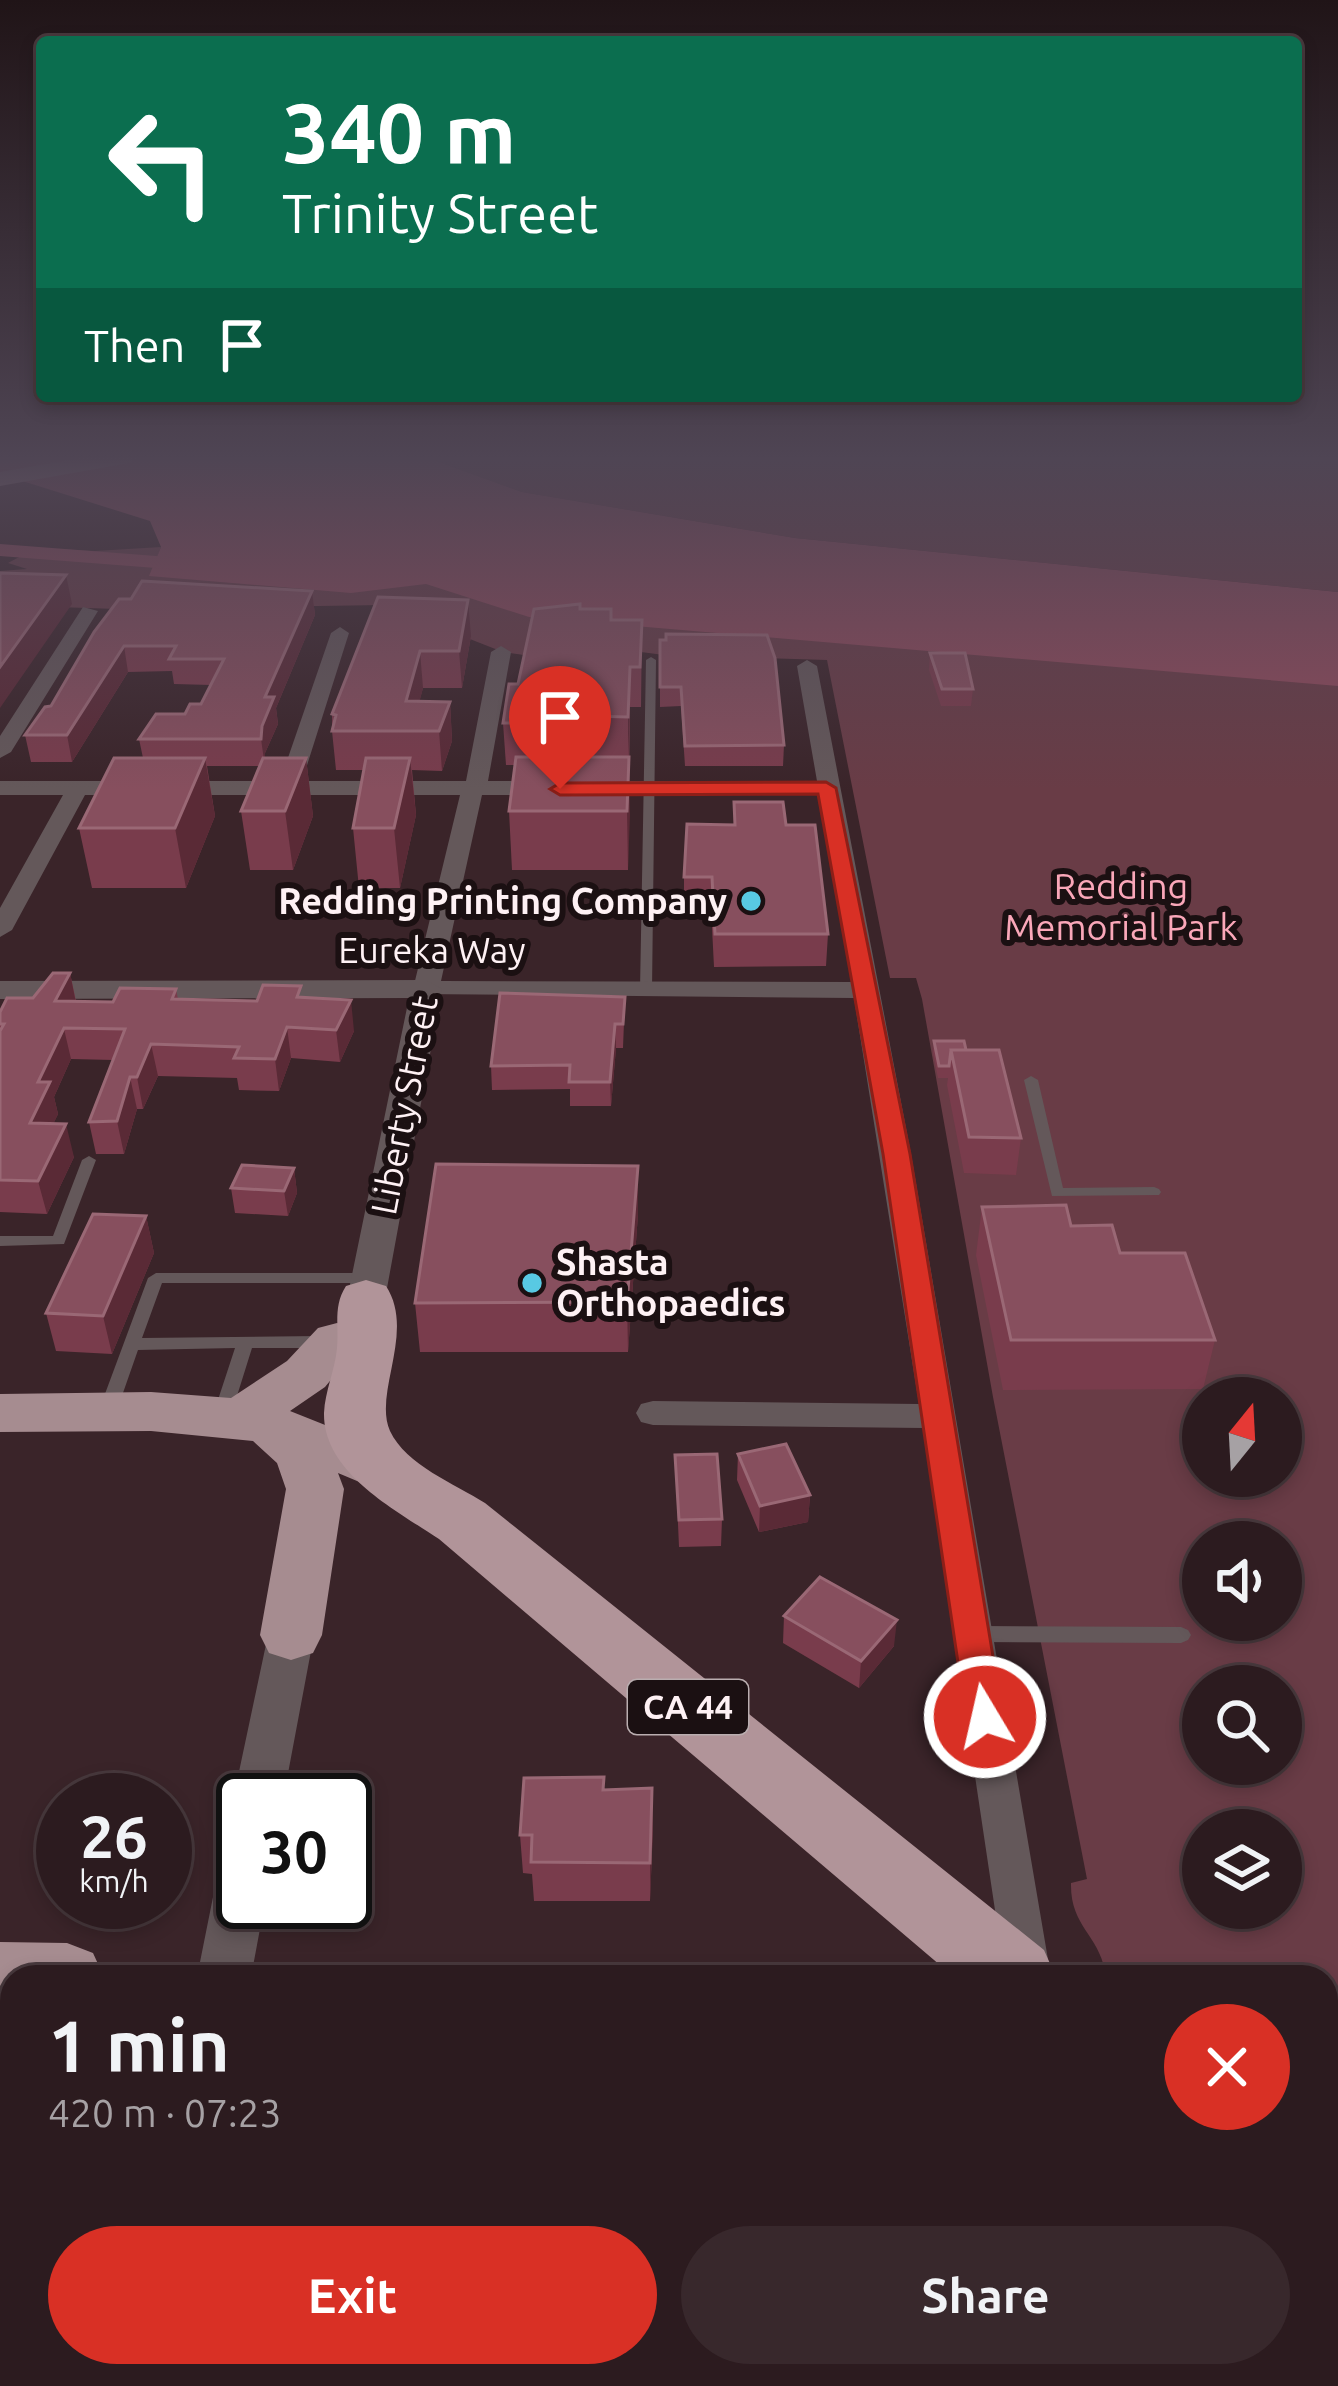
<!DOCTYPE html>
<html lang="en">
<head>
<meta charset="utf-8">
<style>
  :root { --surface:#2c1b1f; --page:#38282c; --text:#f1f3f6; --muted:#a6a1a4; --line:#48393d; --accent:#d93025 }
  body { margin:0; font-family:Ubuntu,sans-serif; background:var(--page); color:var(--text); height:100vh; display:flex; flex-direction:column; font-size:45px; white-space:nowrap }
  * { box-sizing:border-box; margin:0 }
  p { font-size:39px; color:var(--muted) }
  .icon { flex:none; width:66px; height:66px; fill:none; stroke:currentColor; stroke-width:2; stroke-linecap:round; stroke-linejoin:round }
  .map { position:relative; flex:1; overflow:hidden }
  .sheet { position:absolute; left:0px; top:1965px; width:1338px; height:423px; display:flex; flex-direction:column; background:var(--surface); border-radius:36px 36px 0 0; box-shadow:0 6px 18px #0003,0 0 0 3px var(--line) }
  .sheet>* { flex:none }
  .top-card { position:absolute; left:36px; top:36px; width:1266px; height:366px; border-radius:12px; box-shadow:0 6px 18px #0003,0 0 0 3px var(--line); background:#0b6e4f; color:#fff; overflow:hidden }
  .needle { width:78px; rotate:18deg }
  .fabs { position:absolute; left:1182px; top:1377px; display:grid; gap:24px }
  .fabs a { display:grid; place-items:center; width:120px; height:120px; border-radius:50%; background:var(--surface); box-shadow:0 6px 18px #0003,0 0 0 3px var(--line); font-size:60px }
  .speed { position:absolute; left:36px; top:1773px; display:flex; gap:24px; font-size:60px; font-weight:700; text-align:center }
  .speed>* { display:grid; place-content:center; width:156px; height:156px; border-radius:50%; background:var(--surface); box-shadow:0 6px 18px #0003,0 0 0 3px var(--line); line-height:1 }
  .speed small { font-size:30px; font-weight:400 }
  .speed .limit { border:6px solid #111; border-radius:18px; background:#fff; color:#111 }
  .pin { position:absolute; display:grid; place-items:center; width:102px; height:102px; color:#fff; margin:-123px -51px; border-radius:50% 50% 50% 0; rotate:-45deg; box-shadow:0 0 12px #0007 }
  .pin .icon { rotate:45deg }
  .me { position:absolute; width:132px; margin:-66px; rotate:351deg; stroke-linejoin:round; filter:drop-shadow(0 0 9px #0008) }
  .turn { display:flex; align-items:center; gap:42px; height:252px; padding:0 48px; font-size:54px }
  .turn .icon { width:156px; height:156px; stroke-width:2.5 }
  .turn b { display:block; font-size:84px; line-height:102px }
  .then { display:flex; align-items:center; height:114px; padding:0 48px; background:#0003; gap:24px; font-size:45px }
  .round { display:grid; place-items:center; flex:none; width:126px; height:126px; border-radius:63px; background:var(--page) }
  .headline { display:flex; align-items:center; justify-content:space-between; height:204px; padding:0 48px }
  h1 { font-size:72px; font-weight:600; line-height:90px }
  .action { display:flex; gap:24px; margin-top:auto; padding:24px 48px }
  .action a { flex:1; height:138px; border-radius:72px; background:var(--accent); color:#fff; font-size:48px; font-weight:600; line-height:138px; text-align:center }
  .action a+a { background:var(--page); color:var(--text) }
  .map>svg:first-child { display:block }
  .green { fill:#693c46; fill-rule:evenodd }
  .water { fill:#904b5c }
  .lines { fill:none; stroke-linecap:round; stroke-linejoin:round }
  .canal { fill:#904b5c; fill-rule:evenodd }
  .service { fill:#64585a; fill-rule:evenodd }
  .minor { fill:#64585a; fill-rule:evenodd }
  .tertiary { fill:#64585a; fill-rule:evenodd }
  .primary { fill:#9b8388; fill-rule:evenodd }
  .trunk { fill:#a68c90; fill-rule:evenodd }
  .motorway { fill:#b19499; fill-rule:evenodd }
  .wall { fill:#793c4c }
  .shaded-wall { fill:#5a2a36 }
  .building { fill:#874f5e; stroke:#9a6875; stroke-width:3 }
  .route { fill:#d93025; stroke:#8d1f18; stroke-width:3 }
  .poi-dot { fill:#58c9e3; stroke:#1b1012; stroke-width:4.5 }
  .labels { text-anchor:middle; stroke-width:12; stroke-linejoin:round; paint-order:stroke }
  .shield { fill:#1b1012; stroke:#baaeb0; stroke-width:3 }
  .shield-label { font-size:33px; font-weight:bold; fill:#fef1f4 }
  .park-label { font-size:36px; fill:#faa7b9; stroke:#1b1012 }
  .poi-label { font-size:36px; font-weight:bold; fill:#fef1f4; stroke:#1b1012; text-anchor:end }
  .street-label { font-size:36px; fill:#fef1f4; stroke:#1b1012 }
</style>
</head>
<body>
<div class="map">
<svg width="1338" height="2386" viewBox="0 0 1338 2386">
  <rect width="100%" height="100%" fill="#3a2429"/>
  <!-- green -->
  <path class="green" d="M422 456H1338V592L795 538 522 492Z
    M161 547 152 571 418 581 1338 680V2119L1326 2113V1977H1123L1105 1971C1098 1934 1070 1926 1071 1883L1087 1879 993 1397 922 999 916 978H890L827 660 664 655 579 644 524 655 503 652 383 605 117 609 57 607 0 597V571L27 569 8 563 36 548 95 551ZM1203 1398H1281V1476H1203ZM1203 1542H1281V1620H1203ZM1203 1686H1281V1764H1203ZM1203 1830H1281V1908H1203Z"/>
  <!-- water -->
  <path class="water" d="M0 456H422L522 492 795 538 1338 592V686L529 617 426 584 351 593 149 576 161 547 150 521 0 474Z"/>
  <g class="lines">
    <!-- canal -->
    <path class="canal" d="M0 544 195 559 205 565 195 571 0 556Z"/>
    <!-- service -->
    <path class="service" d="M651 657 656 660 652 990 646 994 640 990 646 660Z
      M1031 1076 1038 1080 1063 1188 1154 1187 1159 1189 1161 1192 1159 1195 1052 1196 1024 1080Z
      M89 1156 96 1160 64 1244 0 1246V1236H53L82 1160Z
      M156 1273H369L377 1278 369 1283H162L142 1338 320 1336 326 1338 328 1342 326 1346 320 1348H252L231 1415 228 1419H216L213 1415 235 1348 138 1350 117 1410 114 1414H102L99 1410 148 1278Z
      M975 1626 1181 1627 1188 1630 1191 1635 1188 1640 1181 1643 975 1642 968 1639 965 1634 968 1629Z"/>
    <!-- minor -->
    <path class="minor" d="M83 607 98 611 11 752 0 758V736Z
      M340 627 349 633 302 781H466L491 652 501 646 511 652 488 781H817L797 666 807 660 817 666 911 1154 1051 1977H1005L923 1428 653 1425 641 1422 636 1413 641 1404 653 1401 919 1404 854 998 417 994 413 989 460 795H85L12 930 0 937V908L63 795H0V781H280L331 633ZM482 795H819L852 982 441 981Z
      M1061 2376H1115L1117 2386H1063Z"/>
    <!-- tertiary -->
    <path class="tertiary" d="M426 980 442 989 385 1299 380 1308 366 1312 352 1308 347 1299 409 998 0 999V981Z
      M291 1616 308 1622 314 1635 283 1800H243V1817L233 1800 268 1635 274 1622Z
      M243 1853V1902H265L251 1977H197L217 1877 224 1860Z"/>
    <!-- primary -->
    <path class="primary" d="M92 456H140L129 463 0 486V472Z"/>
    <!-- trunk -->
    <path class="trunk" d="M337 1323 356 1328 363 1341 325 1387 290 1411 408 1458 417 1473 408 1488 388 1494 338 1473 344 1489 322 1635 313 1653 291 1660 269 1653 260 1635 286 1489 277 1463 253 1441 151 1431 0 1432V1394L151 1392 231 1398 287 1361 318 1328Z
      M0 1942 67 1943 93 1953 104 1977H12V2011L0 2010Z"/>
    <!-- motorway -->
    <path class="motorway" d="M366 1280 386 1286C416 1332 373 1393 390 1431 406 1465 455 1484 485 1503L1044 1950 1056 1977H954L439 1539C396 1510 323 1473 324 1413 325 1391 335 1370 337 1348 339 1325 333 1306 346 1286Z
      M1326 2123 1338 2128V2219L1326 2214Z
      M1326 2244 1338 2249V2343L1326 2338Z"/>
  </g>
  <!-- wall -->
  <path class="wall" d="M312 591 315 615 276 708 278 724 265 753V758H306L313 816 293 870H250L241 811 259 766H207L215 816 186 888H92L79 828 143 758 139 739 201 704 211 685 174 684 172 671 128 672 72 762H31L25 735 51 706 94 632Z
    M378 597 471 636 462 688H423L419 702H450L452 741 442 771 412 770 416 815 400 888H359L353 828 363 770H336L332 731V714Z
    M580 609 611 620H642L641 707H630L628 870H512L509 811 515 765H506L503 723 518 684Z
    M660 640 784 745 783 766H685L681 706 660 707Z
    M930 653 973 689 971 706H941L929 670Z
    M734 802 786 825 828 934 826 966 714 967 711 908H684V877L734 825Z
    M70 973 76 1001 113 1002 176 989 178 999 257 1001 354 1031 340 1062 291 1058 279 1091 239 1090 237 1078 158 1076 143 1109H137L124 1154H96L89 1122 113 1060 71 1059 54 1097 58 1114 53 1124 74 1157 47 1214 0 1212V1012L33 998Z
    M625 997 623 1048H616L611 1106H570V1089L492 1090 491 1066Z
    M934 1041 966 1050 1021 1138 1016 1175 964 1173 947 1085 948 1078H938L933 1053Z
    M294 1168 297 1193 288 1216 235 1213 231 1188Z
    M982 1207 1071 1226 1120 1253 1215 1340 1203 1389 1003 1390 976 1255Z
    M638 1214 628 1352H420L415 1303Z
    M146 1216 154 1253 112 1354 56 1351 46 1313Z
    M738 1454 810 1495 808 1522 759 1532 737 1480Z
    M675 1455 722 1519 721 1546 679 1547Z
    M784 1616 894 1646 859 1688 783 1643Z
    M604 1790 653 1827 650 1901H534L532 1874 523 1873 520 1835Z
    M0 2012H12V2257L9 2271H0Z"/>
  <!-- shaded-wall -->
  <path class="shaded-wall" d="M66 575 72 604 0 708V667Z
    M312 591 315 615 276 708 278 724 265 753V767L261 739 265 697Z
    M468 600 471 636 462 688 459 651Z
    M124 646 128 672 72 762 67 735Z
    M420 651 423 688 412 731 406 701Z
    M630 667V707L628 759V717Z
    M450 702 452 741 442 771 439 731Z
    M629 757 630 815 628 870 627 811Z
    M205 758 215 816 186 888 175 828Z
    M306 758 313 816 293 870 285 811Z
    M410 758 416 815 400 888 394 828Z
    M70 973 76 1003 64 1029 71 1059 54 1097 58 1114 38 1156 30 1123 55 1001Z
    M351 1000 354 1031 340 1062 336 1030Z
    M615 1024 616 1048 611 1106 610 1082Z
    M287 1027 291 1058 279 1091 275 1059Z
    M151 1044 158 1076 143 1109 137 1077Z
    M130 1077 137 1109 124 1154 117 1121Z
    M66 1124 74 1157 47 1214 38 1181Z
    M638 1166V1214L628 1352 627 1302Z
    M294 1168 297 1193 288 1216 284 1191Z
    M146 1216 154 1253 112 1354 103 1316Z
    M810 1495 808 1522 759 1532 760 1506Z
    M897 1620 894 1646 859 1688 861 1661Z
    M652 1788 653 1827 650 1901V1863Z
    M12 2056V2257L9 2271 0 2252V2107Z
    M427 2376H436L435 2386H426Z"/>
  <!-- building -->
  <path class="building" d="M0 573 66 575 0 667Z
    M142 581 312 591 265 697H274L262 726 261 739H139L156 714H185L190 704H201L224 659H169L176 646H124L67 735H25L45 707 51 706 94 632 119 599H131Z
    M378 597 468 600 459 651H420L406 701 450 702 439 731H332L336 715 332 714Z
    M580 604V609H611V620H642L640 667H630L628 717 588 716V723H503L509 684H518L534 609Z
    M666 634 767 635 775 658 784 745 685 746 681 687H660V640H666Z
    M930 653H965L973 689H942Z
    M516 757H629L627 811H509Z
    M114 758H205L175 828H79Z
    M263 758H306L285 811H241Z
    M366 758H410L394 828H353Z
    M734 802H783L786 825H815L828 934H715L712 877H684L687 824 735 825Z
    M53 973H70L55 1001 113 1002 120 988 176 989 172 999 257 1001 263 985 301 986 297 997 351 1000 336 1030 287 1027 275 1059 234 1058 239 1047 151 1044 137 1077H130L117 1121 89 1122 125 1029 64 1028 38 1082H50L30 1123 66 1124 38 1181 0 1180V1031L4 1024H0V1012L7 998H33Z
    M500 993 625 997 623 1024H615L610 1082H569L570 1065 491 1066Z
    M934 1041H964L966 1050H951L949 1066H939Z
    M951 1050H999L1021 1138 969 1137Z
    M436 1164 638 1166 627 1302 415 1303Z
    M242 1165 294 1168 284 1191 231 1188Z
    M1066 1205 1071 1226 1112 1225 1120 1253H1185L1215 1340H1011L982 1207Z
    M93 1214 146 1216 103 1316 46 1313Z
    M786 1444 810 1495 760 1506 738 1454Z
    M717 1454 722 1519 679 1520 675 1455Z
    M820 1577 897 1620 861 1661 784 1616Z
    M604 1777 603 1790 652 1788 650 1863 531 1862 532 1835H520L524 1778Z
    M0 2012H12V2056L0 2107Z
    M246 2376H427L426 2386H244Z"/>
  <!-- sky -->
  <linearGradient id="sky" x2="0" y2="1"><stop stop-color="#201417"/><stop offset="0.58" stop-color="#4f4554"/><stop offset="1" stop-color="#4f4554" stop-opacity="0"/></linearGradient>
  <rect width="1338" height="790" fill="url(#sky)"/>
  <!-- route -->
  <path class="route" d="M826 782 836 788 910 1154 1003 1717 998 1728 985 1733 972 1728 966 1717 883 1154 818 794 560 795 550 789 560 783Z"/>
  <!-- markers -->
  <g class="poi-dot">
    <circle cx="751" cy="901" r="12"/>
    <circle cx="532" cy="1283" r="12"/>
  </g>
  <g class="labels">
    <!-- shield labels -->
    <rect class="shield" x="628" y="1680" width="120" height="54" rx="9"/>
    <g class="shield-label">
      <text x="688" y="1719">CA 44</text>
    </g>
    <!-- park labels -->
    <g class="park-label">
      <text x="1121" y="899">Redding<tspan x="1121" dy="41">Memorial Park</tspan></text>
    </g>
    <!-- poi labels -->
    <g class="poi-label">
      <text x="727" y="914">Redding Printing Company</text>
      <text x="556" y="1275" text-anchor="start">Shasta<tspan x="556" dy="41">Orthopaedics</tspan></text>
    </g>
    <!-- street labels -->
    <g class="street-label">
      <text x="432" y="963">Eureka Way</text>
      <text transform="translate(404 1105) rotate(-79)" y="13">Liberty Street</text>
    </g>
  </g>
</svg>
<div class="fabs">
<a><svg class="needle" viewBox="-14 -14 28 28"><path d="M0-13l5 13h-10z" fill="#e53935"/><path d="M0 13l5-13h-10z" fill="#a6a1a4"/></svg></a>
<a><svg class="icon" aria-label="sound" viewBox="0 0 24 24"><path d="M4 9h4l5-4v14l-5-4H4zM17 9q2 3 0 6"/></svg></a>
<a><svg class="icon" aria-label="search" viewBox="0 0 24 24"><circle cx="10" cy="10" r="6"/><path d="M15 15l6 6"/></svg></a>
<a><svg class="icon" aria-label="layers" viewBox="0 0 24 24"><path d="M12 4l9 5-9 5-9-5zM3 14l9 5 9-5"/></svg></a>
</div>
<div class="speed"><div>26<small>km/h</small></div><div class="limit">30</div></div>
<div class="pin" style="left:560px;top:789px;background:#d93025"><svg class="icon" aria-label="arrive" viewBox="0 0 24 24"><path d="M6 21V4h12l-3 4 3 4H6"/></svg></div>
<svg class="me" style="left:985px;top:1717px" viewBox="-20 -20 40 40"><circle r="17" fill="#d93025" stroke="#fff" stroke-width="3"/><path d="M0-11L8 9 0 5-8 9z" fill="#fff"/></svg>
<div class="top-card">
<div class="turn"><svg class="icon" aria-label="left" viewBox="0 0 24 24"><path d="M17 20v-9H6M10 6l-5 5 5 5"/></svg><div><b>340 m</b>Trinity Street</div></div>
<div class="then">Then<svg class="icon" aria-label="arrive" viewBox="0 0 24 24"><path d="M6 21V4h12l-3 4 3 4H6"/></svg></div>
</div>
<section class="sheet">
<div class="headline"><div><h1>1 min</h1><p>420 m · 07:23</p></div><a class="round" style="background:#d93025;color:#fff"><svg class="icon" aria-label="close" viewBox="0 0 24 24"><path d="M6 6l12 12M18 6L6 18"/></svg></a></div>
<div class="action"><a>Exit</a><a>Share</a></div>
</section>
</div>
</body>
</html>
